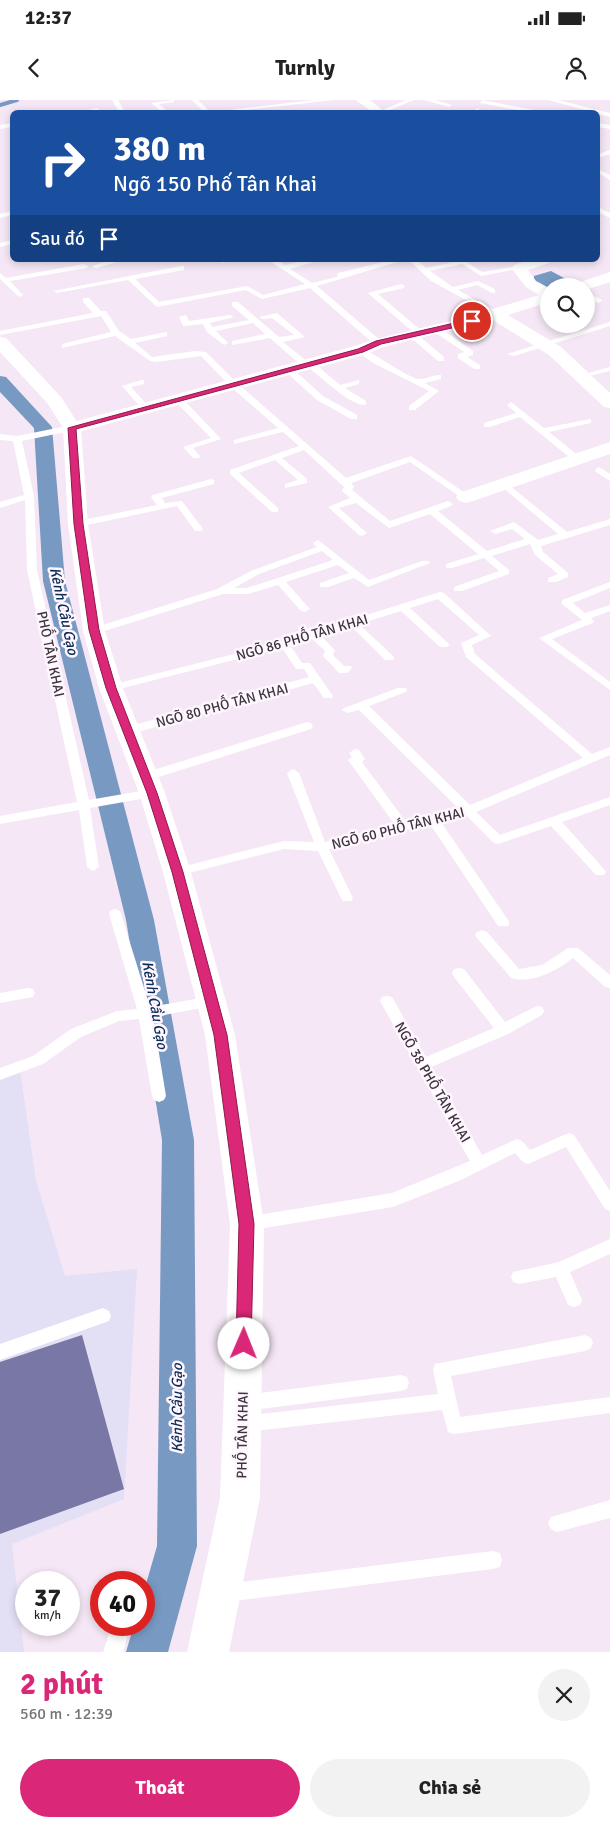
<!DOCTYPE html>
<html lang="vi">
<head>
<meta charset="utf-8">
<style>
  :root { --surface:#fff; --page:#f2f2f2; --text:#222; --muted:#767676; --accent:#db2777 }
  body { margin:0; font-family:Signika,sans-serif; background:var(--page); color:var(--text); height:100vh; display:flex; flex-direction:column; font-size:19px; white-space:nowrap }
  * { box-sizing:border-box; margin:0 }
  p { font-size:16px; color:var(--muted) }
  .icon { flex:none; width:28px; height:28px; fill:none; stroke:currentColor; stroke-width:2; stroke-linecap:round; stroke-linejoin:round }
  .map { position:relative; height:1552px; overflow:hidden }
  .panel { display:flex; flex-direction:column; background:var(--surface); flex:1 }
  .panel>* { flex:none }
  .banner { position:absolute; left:10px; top:10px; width:590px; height:152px; border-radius:8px; box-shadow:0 2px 8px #0003; background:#1a4fa0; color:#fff; overflow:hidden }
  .tools { position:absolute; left:540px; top:178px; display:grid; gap:10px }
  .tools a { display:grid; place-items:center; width:55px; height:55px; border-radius:50%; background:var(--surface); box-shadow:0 2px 8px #0003; font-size:25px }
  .speed { position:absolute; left:15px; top:1471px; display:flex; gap:10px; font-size:25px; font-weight:700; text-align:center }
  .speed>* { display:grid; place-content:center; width:65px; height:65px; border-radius:50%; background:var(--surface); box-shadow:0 2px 8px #0003; line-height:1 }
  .speed small { font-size:12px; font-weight:400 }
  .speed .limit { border:8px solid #d22; background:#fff; color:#111 }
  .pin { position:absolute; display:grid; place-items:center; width:42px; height:42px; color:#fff; margin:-21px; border:2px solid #fff; border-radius:50%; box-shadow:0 1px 5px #0007 }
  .me { position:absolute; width:55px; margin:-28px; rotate:1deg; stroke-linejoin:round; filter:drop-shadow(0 0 4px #0008) }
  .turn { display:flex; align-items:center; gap:18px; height:105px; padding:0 20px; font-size:22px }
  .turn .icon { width:65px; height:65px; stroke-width:2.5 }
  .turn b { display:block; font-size:35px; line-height:42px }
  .then { display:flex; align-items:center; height:48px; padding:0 20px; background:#0003; gap:10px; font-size:19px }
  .round { display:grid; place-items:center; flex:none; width:52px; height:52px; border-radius:26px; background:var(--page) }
  .headline { display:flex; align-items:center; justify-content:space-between; height:85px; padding:0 20px }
  h1 { font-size:30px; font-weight:800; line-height:38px; color:var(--accent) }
  .primary-button { display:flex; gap:10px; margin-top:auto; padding:10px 20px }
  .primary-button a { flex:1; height:58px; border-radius:30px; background:var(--accent); color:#fff; font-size:20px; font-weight:800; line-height:58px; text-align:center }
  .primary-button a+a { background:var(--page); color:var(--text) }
  .status { display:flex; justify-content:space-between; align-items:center; height:35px; padding:0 25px; background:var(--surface); direction:ltr }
  .status svg { height:14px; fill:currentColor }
  header { display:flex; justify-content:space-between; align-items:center; height:65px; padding:0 20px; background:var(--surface); font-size:22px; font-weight:800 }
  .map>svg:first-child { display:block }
  .industrial { fill:#e3dff5 }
  .water { fill:#7899c2 }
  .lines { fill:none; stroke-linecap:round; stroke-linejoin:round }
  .stream { stroke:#7899c2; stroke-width:4 }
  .canal { fill:#7899c2; fill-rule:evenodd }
  .building { fill:#7977a5 }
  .service { fill:#fff; fill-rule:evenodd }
  .minor { fill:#fff; fill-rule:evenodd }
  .tertiary { fill:#fff; fill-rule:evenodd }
  .route { fill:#db2777; stroke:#8e194d }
  .labels { text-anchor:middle; stroke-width:5; stroke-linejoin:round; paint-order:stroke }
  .street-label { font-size:14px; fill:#3b363b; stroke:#fff6ff }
  .water-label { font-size:15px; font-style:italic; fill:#092c52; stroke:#fff6ff }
</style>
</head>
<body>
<div class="status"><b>12:37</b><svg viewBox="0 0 49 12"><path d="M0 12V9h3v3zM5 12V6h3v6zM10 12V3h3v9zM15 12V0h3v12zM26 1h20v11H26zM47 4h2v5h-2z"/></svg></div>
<header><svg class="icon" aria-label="back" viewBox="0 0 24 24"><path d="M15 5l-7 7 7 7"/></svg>Turnly<svg class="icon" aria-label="person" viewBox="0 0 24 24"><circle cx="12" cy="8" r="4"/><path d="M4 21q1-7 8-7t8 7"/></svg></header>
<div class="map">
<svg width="610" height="1552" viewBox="0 0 610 1552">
  <rect width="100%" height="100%" fill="#f5e7f5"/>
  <!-- industrial -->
  <path class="industrial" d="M20 970 36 1081 65 1176 137 1169 124 1399 12 1444 24 1552H0V978Z"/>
  <!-- water -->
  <path class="water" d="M551 171 577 185 549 186V189L534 181V176Z"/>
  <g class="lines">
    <!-- stream -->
    <path class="stream" d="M0 5 17 0"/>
    <!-- canal -->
    <path class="canal" d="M0 276 6 277 52 327 65 481 154 820 194 1040 197 1446 168 1552H126L134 1525H144V1491L157 1446 162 1040 126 820 43 481 34 328 0 292Z"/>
  </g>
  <!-- building -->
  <path class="building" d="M82 1235 124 1389 0 1434V1262Z"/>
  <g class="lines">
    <!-- service -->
    <path class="service" d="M112 0H118L125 12H119Z
      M174 0V2L159 4 168 12H162L151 3Z
      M192 0H198L210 12H204Z
      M314 0H334L227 12H212Z
      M406 0H414L385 12H378Z
      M424 0H435L452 5 449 7Z
      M482 0 534 10 537 12H528L480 3Z
      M548 0H558L610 13V17Z
      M97 8 102 12H81Z
      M478 8 480 11 471 12Z
      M465 10 468 11 469 12H462Z
      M12 23V27L0 29V25Z
      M598 23 610 25V29L598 27Z
      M610 50V54L598 58V54Z
      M598 69 610 75V80L598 73Z
      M598 107 610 113V118L598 112Z
      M12 111V115L0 118V114Z
      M12 140V144L0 147V143Z
      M111 160H124L96 168 92 166Z
      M218 160H226L227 161 223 163Z
      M268 160H277L285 165 307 160H320L290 169 312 183 337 177 338 173 392 160H404L317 186 381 241V245H375L310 188 262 199 246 190 157 207 128 180 57 193 53 191 181 166H184V170L135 179 159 202 247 186 263 195 305 184Z
      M409 160H417L426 168 464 160 482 172 519 166 523 168 481 176 462 164 430 171 453 187 478 181 495 189V193H492L477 185 458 190 498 212V216H495L431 181Z
      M84 164 88 166 87 168 10 181 23 195 19 197 0 179V173L6 178Z
      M401 184 405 186 404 188 378 194 422 231V235H418L444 257V261H438L410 237V233H414L368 193Z
      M586 193 601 199 602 201 598 203 586 198Z
      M83 198H89L101 211H106L119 231 131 239 167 232V236L135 243 152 257 195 251 206 252 237 283 346 378 411 356 471 397 469 399H463L410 362 351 383 354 387 352 390 390 421 448 401 453 404 451 406 438 411 487 451 525 439 512 429 495 434 490 431 514 422 538 440 558 434 501 386 499 384 504 381 567 432 610 419V425L541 446 543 452 568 473V477L556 482H548V478L558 474 535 455 530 444 492 456 509 470V474L462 491H454V487L499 471 484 458 452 468H446V464L478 454 430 414 389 428 356 403 339 408 367 433 362 436 359 435 328 407 350 398 342 391 344 387 304 350 282 358 307 379V383L285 388V384L298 380 275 360 239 373 278 408V412H272L230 374V370L299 346 283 332 234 344V340L278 328 231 287 201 256 157 262 150 261 115 236 62 248V244L111 232 101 216 0 235V231L93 213 83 202Z
      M232 202H238L279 237 294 235 272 218 263 219 259 217 277 213 305 237 283 242 308 262H313L340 285 359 280V284L345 288 366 301V305C351 307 320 276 308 267H303L270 238 232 245V241L265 234 253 223 216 231 228 243 224 245 207 232 203 224 183 226 179 217 186 215 189 221 230 215 234 217 210 223 212 227 249 220 232 206Z
      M610 222V226L514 256 507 254Z
      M433 227H439L473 251V255L467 257 480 265V269H474L458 258V254L464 252 433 231Z
      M358 248C367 247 404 276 418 279 425 280 433 274 441 275V279L425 283 439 291 415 310H409V306L429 291 373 263 358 252Z
      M610 267V271L581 278 577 276Z
      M286 268H292L323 296 357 315V319H351L317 300 286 272Z
      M141 280H144V284L131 287 150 308 146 311 143 310 122 286Z
      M176 298H182L221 339 193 348 200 356 199 358H193L183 347 211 338 176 302Z
      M511 302 544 328 591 319V323L549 332 580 357V361H574L520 317 490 327H484V323L516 313 507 305Z
      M72 325 76 328 75 330 22 341 34 396 37 470 89 700 152 689 158 693 152 697 90 708 99 767 93 771 87 767 79 710 0 724V716L77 702 27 470 25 400 0 408V402L24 395 13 341 0 340V334L17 336Z
      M599 367 610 374V381L596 372 595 370Z
      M211 379 214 380V384L162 398 165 403 182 401 203 429 201 431H195L177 406 78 427 73 424 78 421 157 405 151 397 153 395Z
      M318 440 369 480 422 461H428L430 463 368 487 354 478 328 487H320V483L349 473 338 465 286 482 310 509 305 512 301 511 278 485 248 494H223L98 533 94 534 89 531 90 529 217 489 253 470 317 447 313 443ZM322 451 333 460 247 488H234L259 474Z
      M610 482V488L573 503 585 513 610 505V511L591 518 594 521 593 523 552 539 610 582V590L539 538 582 520 562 504V500Z
      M440 492 444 493 491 536 472 545 475 554 592 654 610 647V655L476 712 500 735 610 697V705L562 722 604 769 606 772 604 775H596L551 726 498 744 494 743 466 715 441 722 508 820 509 823 508 826H498L430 724 329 749 353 798 351 801H343L341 798 318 751 284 749 177 776 173 775 171 772 173 769 284 741 314 742 287 673 293 669 299 673 325 742 395 725 348 660 352 657 349 653 355 649 359 650 365 659 362 662 406 722 459 709 359 610 348 613 342 610 344 608 398 588H406L407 590 406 592 369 606 470 705 583 658 466 557 461 543 479 535 438 499 410 508 448 543 449 545 448 547H440L401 511 359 524 393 556 394 558 393 560H385L351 526 321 536 335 550 333 555 344 566H351L352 568 347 573H339L323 556 325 551 312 539 290 545 302 563H310L333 596 332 598H324L313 583 127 635 121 631 123 628 309 577 304 569H296L282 548 111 591 106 588 107 586 270 545Z
      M307 622 311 623 313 626 311 629 149 680 145 681 139 677 141 674Z
      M115 809 120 811 121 814 150 907 212 896 217 897 219 901 217 905 212 906 153 917 166 996 164 1000 159 1002 154 1000 152 996 139 919 119 921 81 937 43 964 0 980V968L33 956 71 929 117 911 137 909 109 814 110 811Z
      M482 830 487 832 519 869 542 865 568 848H578L610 875V888L605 887 573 858C556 871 533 884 511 878L477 838 475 835 477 832Z
      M459 868 464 869 505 922 537 906 542 907 544 911 542 915 508 934 431 967 482 1055 517 1039 522 1041 530 1050 564 1035 569 1033 574 1035 610 1091V1111L605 1109 566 1047 528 1064 523 1062 515 1053 461 1080 393 1107 247 1131 242 1129 239 1124 242 1119 247 1117 392 1093 470 1061 380 901 382 897 387 896 392 897 426 957 494 928 454 877 452 873 454 869Z
      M28 888 33 889 35 893 33 897 0 903V893Z
      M610 1139V1154L570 1172 582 1200 580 1205 574 1207 568 1205 556 1177 519 1184 513 1182 511 1177 513 1172 559 1162Z
      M103 1208 109 1211 111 1216 109 1221 0 1260V1244Z
      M585 1235 591 1238 593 1243 591 1248 585 1251 451 1276 460 1317 610 1297V1313L454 1334 448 1332 442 1310 244 1332 238 1330 235 1324 238 1318 244 1316 438 1294 433 1270 435 1264Z
      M401 1275 407 1277 409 1283 407 1289 401 1291 245 1311 239 1309 236 1303 239 1297 245 1295Z
      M610 1400V1418L557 1432 551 1429 548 1423 551 1417Z
      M493 1451 500 1453 502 1460 500 1467 493 1469 225 1502 218 1500 216 1493 218 1486 225 1484Z
      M117 1528 124 1531 127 1538 123 1552H103L110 1531Z"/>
    <!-- minor -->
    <path class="minor" d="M356 0H370L385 12H372Z
      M529 160H551L549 163 528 170 536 181 549 188V202L508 215 561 247 610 293V308L604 307 549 255 493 220 383 247 367 254 78 332 72 333 66 332 63 328 66 324 355 246 372 240 467 217 539 195 526 187 511 168 514 165Z
      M610 172V182L586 190V186H574L577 183Z
      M610 342V354L473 401 466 403 459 401 456 397 459 393Z"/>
    <!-- tertiary -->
    <path class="tertiary" d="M0 237 6 238 61 297 81 328 88 424 105 531 123 588 165 693 191 772 235 935 264 1124 260 1398 229 1552H187L220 1398 230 1124 205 935 163 772 139 693 99 588 83 531 68 424 63 328 48 304 0 252Z"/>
  </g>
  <!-- route -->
  <path class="route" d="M472 219 474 220V223L381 244 363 252 76 329 83 424 99 530 116 588 157 693 183 772 227 935 254 1124 251 1244 249 1249 244 1251 238 1249 236 1244 239 1124 214 935 172 772 147 693 106 588 89 530 74 424 68 328 358 249 376 241Z"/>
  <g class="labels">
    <!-- street labels -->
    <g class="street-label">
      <text transform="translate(302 537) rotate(-16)" y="5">NGÕ 86 PHỐ TÂN KHAI</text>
      <text transform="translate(51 554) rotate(78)" y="5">PHỐ TÂN KHAI</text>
      <text transform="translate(222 605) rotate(-15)" y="5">NGÕ 80 PHỐ TÂN KHAI</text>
      <text transform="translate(398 728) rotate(-14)" y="5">NGÕ 60 PHỐ TÂN KHAI</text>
      <text transform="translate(433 982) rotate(60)" y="5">NGÕ 38 PHỐ TÂN KHAI</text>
      <text transform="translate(242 1335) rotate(-89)" y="5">PHỐ TÂN KHAI</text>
    </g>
    <!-- water labels -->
    <g class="water-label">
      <text transform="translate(64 511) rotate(78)" y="5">Kênh Cầu Gạo</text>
      <text transform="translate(155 905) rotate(80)" y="5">Kênh Cầu Gạo</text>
      <text transform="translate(177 1308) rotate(-90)" y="5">Kênh Cầu Gạo</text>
    </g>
  </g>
</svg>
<div class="tools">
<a><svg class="icon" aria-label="search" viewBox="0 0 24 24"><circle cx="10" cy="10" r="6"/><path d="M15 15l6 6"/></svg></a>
</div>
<div class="speed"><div>37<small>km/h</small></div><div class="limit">40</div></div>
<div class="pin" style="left:472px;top:221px;background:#d93025"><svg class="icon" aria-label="arrive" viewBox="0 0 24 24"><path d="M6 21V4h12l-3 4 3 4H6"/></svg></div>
<svg class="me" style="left:244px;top:1244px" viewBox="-20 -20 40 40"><circle r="19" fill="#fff"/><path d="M0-13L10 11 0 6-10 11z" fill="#db2777"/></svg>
<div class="banner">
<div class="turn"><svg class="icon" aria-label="right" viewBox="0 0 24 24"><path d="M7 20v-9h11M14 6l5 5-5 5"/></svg><div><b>380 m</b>Ngõ 150 Phố Tân Khai</div></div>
<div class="then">Sau đó<svg class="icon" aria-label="arrive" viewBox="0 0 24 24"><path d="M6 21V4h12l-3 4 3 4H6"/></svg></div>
</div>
</div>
<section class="panel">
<div class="headline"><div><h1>2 phút</h1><p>560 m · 12:39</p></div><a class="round"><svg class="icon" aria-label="close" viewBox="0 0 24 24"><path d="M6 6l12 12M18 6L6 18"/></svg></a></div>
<div class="primary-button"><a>Thoát</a><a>Chia sẻ</a></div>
</section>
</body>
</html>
